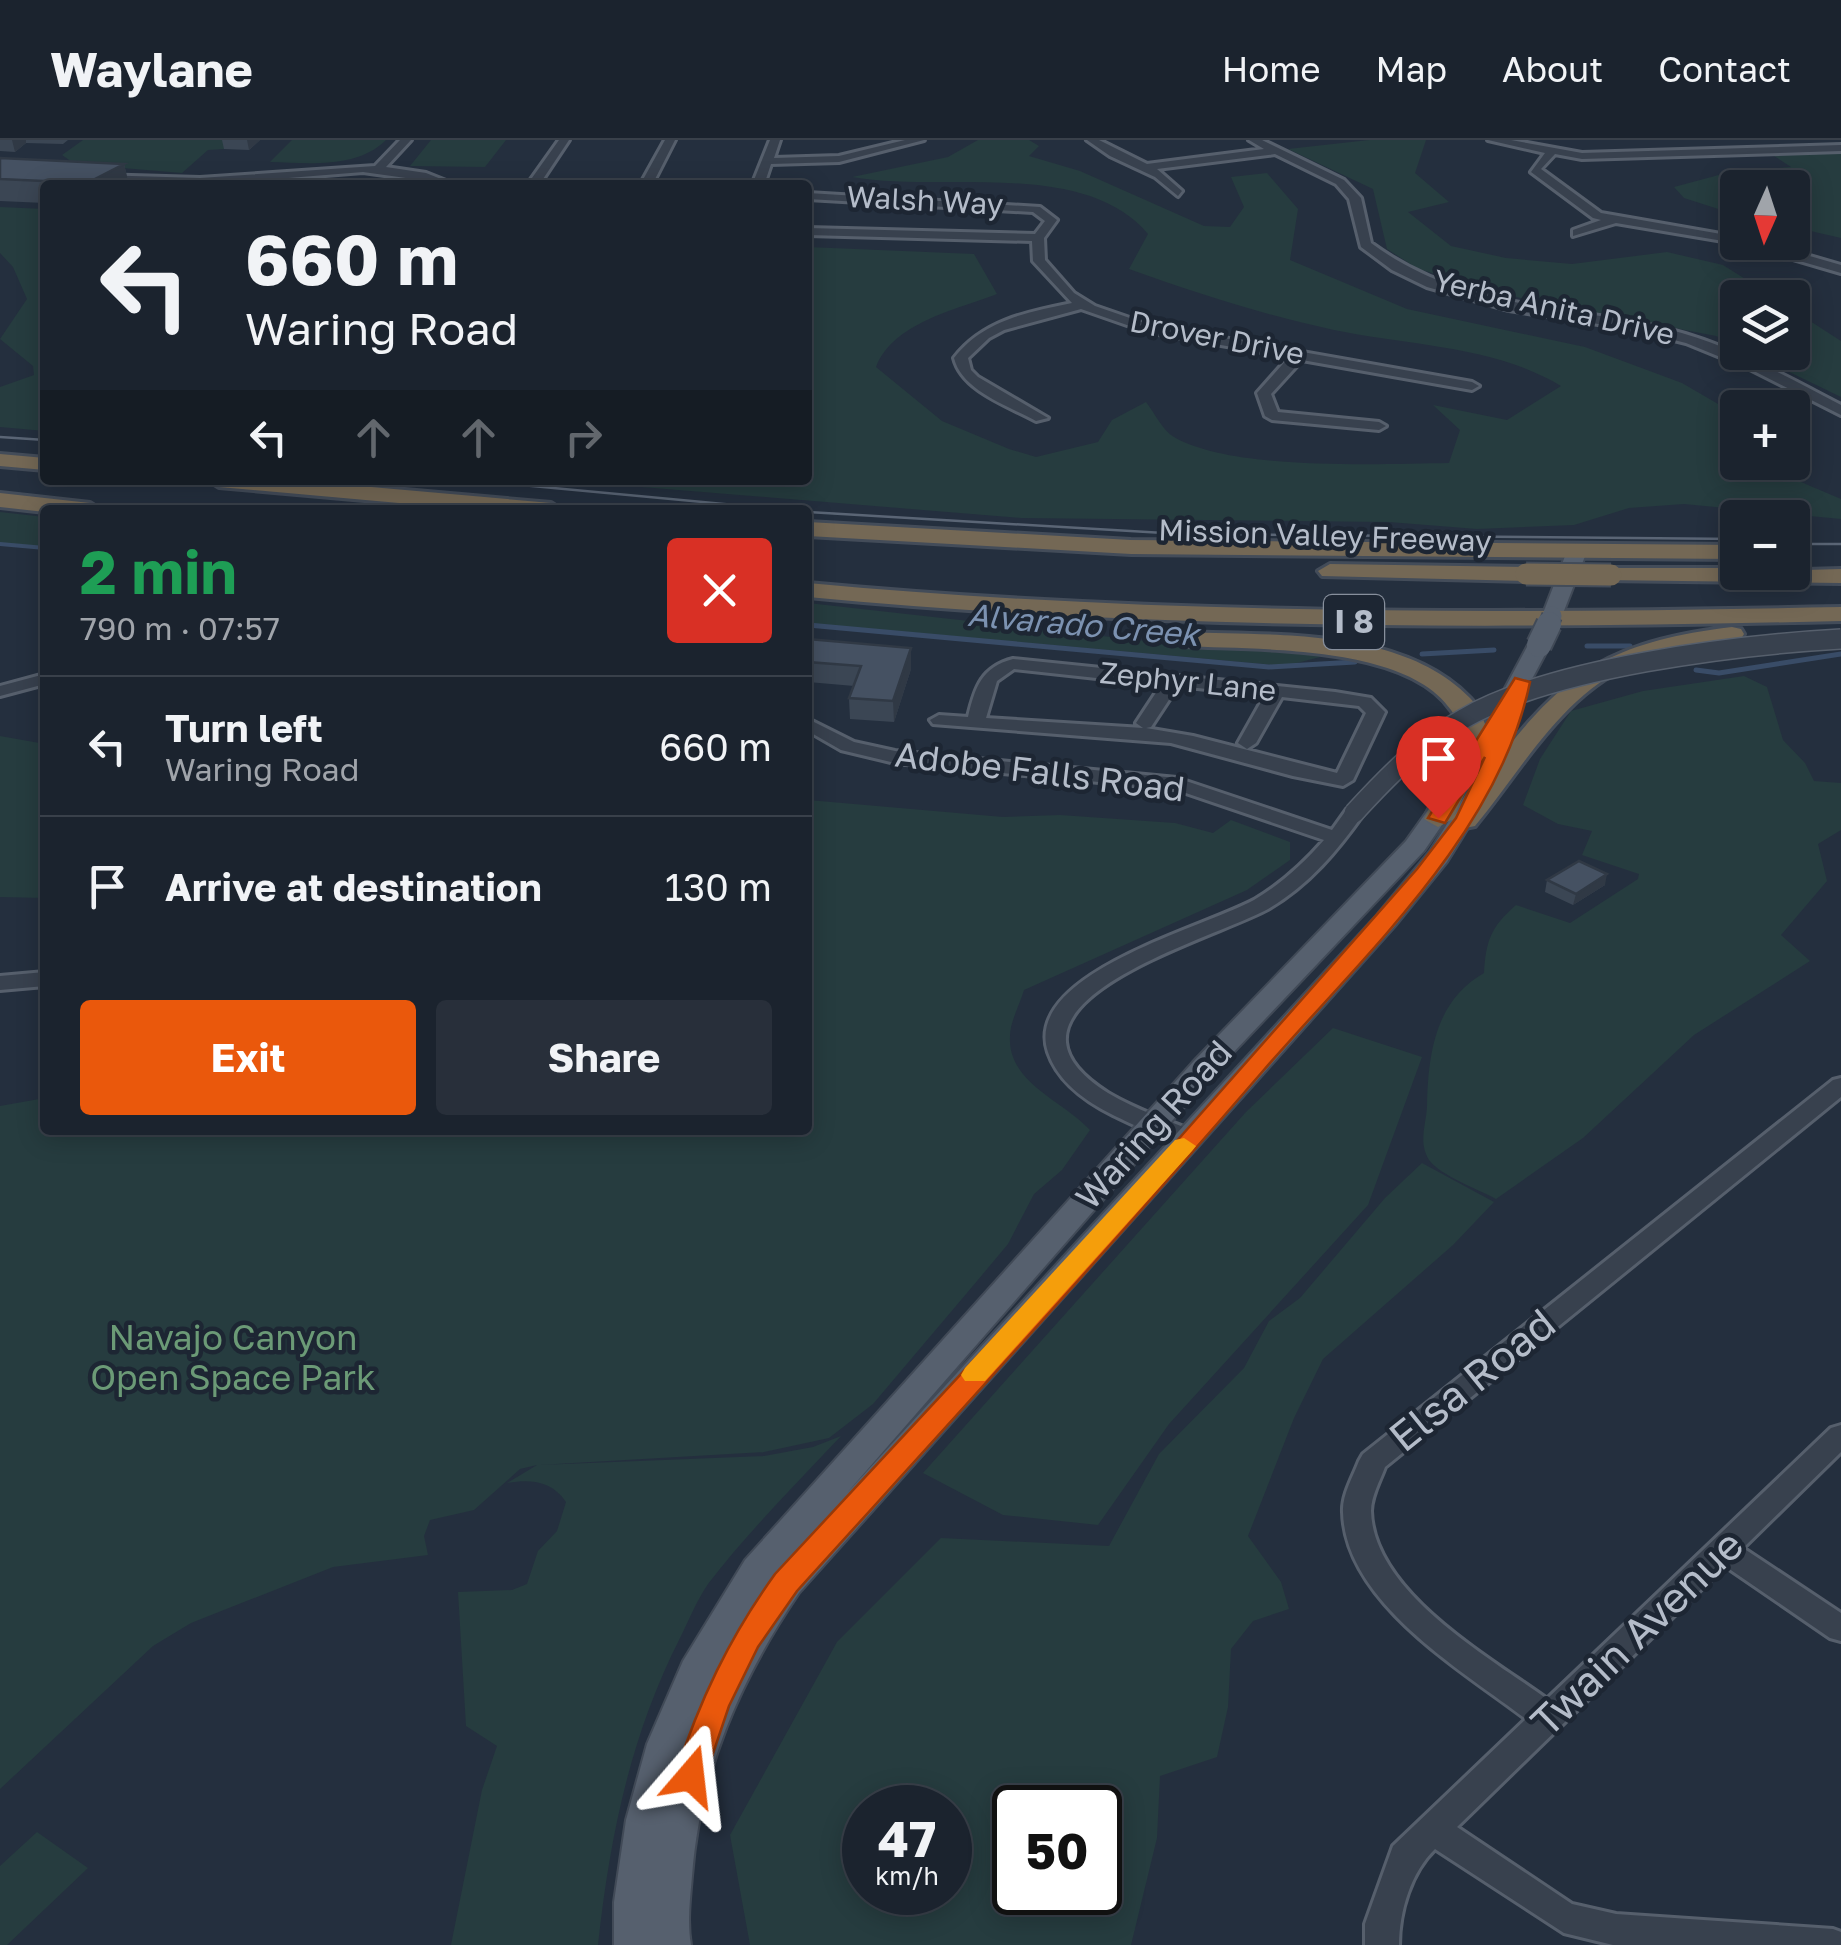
<!DOCTYPE html>
<html lang="en">
<head>
<meta charset="utf-8">
<style>
  :root { --surface:#1b232e; --page:#282f3a; --text:#f1f3f6; --muted:#a0a4aa; --line:#39404a; --accent:#ea580c }
  body { margin:0; font-family:"Golos Text",sans-serif; background:var(--page); color:var(--text); height:100vh; display:flex; flex-direction:column; font-size:38px; white-space:nowrap }
  * { box-sizing:border-box; margin:0 }
  p { font-size:32px; color:var(--muted) }
  .icon { flex:none; width:55px; height:55px; fill:none; stroke:currentColor; stroke-width:2; stroke-linecap:round; stroke-linejoin:round }
  .map { position:relative; flex:1; overflow:hidden }
  .drawer { position:absolute; left:40px; top:365px; width:772px; height:630px; display:flex; flex-direction:column; background:var(--surface); border-radius:10px; box-shadow:0 5px 25px #0003,0 0 0 2px var(--line) }
  .drawer>* { flex:none }
  .hud { position:absolute; left:40px; top:40px; width:772px; height:305px; border-radius:10px; box-shadow:0 5px 25px #0003,0 0 0 2px var(--line); background:#1b232e; color:var(--text); overflow:hidden }
  .needle { width:65px; rotate:183deg }
  .controls { position:absolute; left:1720px; top:30px; display:grid; gap:20px }
  .controls a { display:grid; place-items:center; width:90px; height:90px; border-radius:10px; background:var(--surface); box-shadow:0 5px 25px #0003,0 0 0 2px var(--line); font-size:50px }
  .speed { position:absolute; left:842px; top:1645px; display:flex; gap:20px; font-size:50px; font-weight:700; text-align:center }
  .speed>* { display:grid; place-content:center; width:130px; height:130px; border-radius:50%; background:var(--surface); box-shadow:0 5px 25px #0003,0 0 0 2px var(--line); line-height:1 }
  .speed small { font-size:25px; font-weight:400 }
  .speed .limit { border:5px solid #111; border-radius:15px; background:#fff; color:#111 }
  .pin { position:absolute; display:grid; place-items:center; width:85px; height:85px; color:#fff; margin:-102px -42px; border-radius:50% 50% 50% 0; rotate:-45deg; box-shadow:0 0 10px #0007 }
  .pin .icon { rotate:45deg }
  .me { position:absolute; width:110px; margin:-55px; rotate:17deg; stroke-linejoin:round; filter:drop-shadow(0 0 8px #0008) }
  .turn { display:flex; align-items:center; gap:35px; height:210px; padding:0 40px; font-size:45px }
  .turn .icon { width:130px; height:130px; stroke-width:2.5 }
  .turn b { display:block; font-size:70px; line-height:85px }
  .lanes { display:flex; align-items:center; height:95px; padding:0 40px; background:#0003; justify-content:center; gap:50px; direction:ltr }
  .lanes .off { opacity:.35 }
  .round { display:grid; place-items:center; flex:none; width:105px; height:105px; border-radius:10px; background:var(--page) }
  .headline { display:flex; align-items:center; justify-content:space-between; height:170px; padding:0 40px }
  h1 { font-size:60px; font-weight:700; line-height:75px; color:#1e9e55 }
  .cta { display:flex; gap:20px; margin-top:auto; padding:20px 40px }
  .cta a { flex:1; height:115px; border-radius:10px; background:var(--accent); color:#fff; font-size:40px; font-weight:700; line-height:115px; text-align:center }
  .cta a+a { background:var(--page); color:var(--text) }
  ul { padding:0; list-style:none }
  li { display:flex; align-items:center; gap:30px; height:140px; padding:0 40px; border-top:2px solid var(--line) }
  li div { flex:1 }
  li b { display:block; font-size:38px }
  li em { font-style:normal }
  header { display:flex; align-items:center; gap:60px; box-sizing:border-box; height:140px; padding:0 50px; background:var(--surface); border-bottom:2px solid var(--line) }
  header strong { font-size:48px }
  nav { display:flex; gap:55px; margin-inline-start:auto; font-size:35px }
  .map>svg:first-child { display:block }
  .green { fill:#263c3f; fill-rule:evenodd }
  .lines { fill:none; stroke-linecap:round; stroke-linejoin:round }
  .stream-far1 { stroke:#394c67; stroke-width:4 }
  .stream { stroke:#394c67; stroke-width:5 }
  .minor-casing { stroke:#565f6c; stroke-width:6 }
  .major-casing { stroke:#414a57; stroke-width:4 }
  .highway-casing { stroke:#434c59; stroke-width:6 }
  .minor { fill:#38414e; fill-rule:evenodd }
  .major { fill:#56606e; fill-rule:evenodd }
  .highway { fill:#746855; fill-rule:evenodd }
  .tram { stroke:#5a6575; stroke-width:2.5 }
  .minor-bridge-casing { stroke:#565f6c; stroke-width:22; stroke-linecap:butt }
  .major-bridge-far1-casing { stroke:#414a57; stroke-width:22; stroke-linecap:butt }
  .major-bridge-casing { stroke:#414a57; stroke-width:28; stroke-linecap:butt }
  .highway-bridge-casing { stroke:#434c59; stroke-width:25; stroke-linecap:butt }
  .minor-bridge { stroke:#38414e; stroke-width:19 }
  .major-bridge-far1 { stroke:#56606e; stroke-width:19 }
  .major-bridge { stroke:#56606e; stroke-width:24 }
  .highway-bridge { stroke:#746855; stroke-width:21 }
  .wall { fill:#3b4654 }
  .shaded-wall { fill:#303945 }
  .building { fill:#455162; stroke:#303945; stroke-width:2.5 }
  .route { fill:#ea580c; stroke:#983908; stroke-width:2.5 }
  .slow { fill:#f59e0b }
  .labels { text-anchor:middle; stroke-width:9; stroke-linejoin:round; paint-order:stroke }
  .far-street-label { font-size:30px; fill:#b4bcc9; stroke:#1d2633 }
  .shield { fill:#1d2633; stroke:#878f9c; stroke-width:2.5 }
  .shield-label { font-size:32px; font-weight:bold; fill:#b4bcc9 }
  .far-water-label { font-size:32px; font-style:italic; fill:#7c92b1; stroke:#1d2633 }
  .street-label { font-size:35px; fill:#b4bcc9; stroke:#1d2633 }
  .park-label { font-size:35px; fill:#6b9a76; stroke:#1d2633 }
  .near-street-label { font-size:42px; fill:#b4bcc9; stroke:#1d2633 }
</style>
</head>
<body>
<header>
<strong>Waylane</strong>
<nav><a>Home</a><a>Map</a><a>About</a><a>Contact</a></nav>
</header>
<div class="map">
<svg width="1841" height="1805" viewBox="0 0 1841 1805">
  <rect width="100%" height="100%" fill="#242f3e"/>
  <!-- green -->
  <path class="green" d="M83 0H234L224 9 208 10 182 33 75 24 62 15Z
    M292 0H386C357 29 308 23 270 22Z
    M431 0H506L485 27 410 26Z
    M978 0H1029L1039 6 1029 16 1080 31 1204 86 1230 87 1244 67 1231 37 1267 33 1298 69 1290 120 1407 169 1585 207 1682 243 1737 275 1738 322 1756 323 1841 359V379L1684 364 1629 368 1574 385 1477 389 1389 382 1021 378 556 340H808V107L974 114 997 154C955 170 893 183 876 227L942 281 1009 309 1036 317 1098 302 1112 280 1146 262C1154 272 1163 291 1174 297 1232 331 1380 324 1449 323L1460 290 1433 265 1507 280 1561 246C1493 205 1410 206 1334 190 1264 175 1196 153 1129 129L1148 94C1084 18 941 53 852 37L948 17Z
    M1369 0H1426L1415 33 1449 62 1408 72 1451 106 1506 118 1572 124 1667 112 1723 125 1774 157 1738 158 1737 206 1716 196 1524 159 1418 129 1387 109 1373 49 1288 9Z
    M1765 10 1841 11V98L1793 87 1792 48H1738L1737 75 1684 58 1674 47 1730 32 1791 27Z
    M0 67 45 69V291L0 287V247L34 235 33 226 0 199 27 159 13 127 0 113Z
    M1793 170 1841 201V257L1750 213 1792 212Z
    M0 372 45 377V408L0 405Z
    M808 463 1164 503 1328 515 1285 526 808 483Z
    M1744 536 1767 547 1783 600 1805 623 1814 641 1841 643V690L1818 704 1827 741 1781 795 1810 821 1694 895 1583 998 1496 1059C1478 1049 1441 1036 1429 1020 1418 1002 1426 985 1427 967 1428 914 1435 861 1484 833 1486 800 1491 787 1516 765L1570 783 1638 739 1639 734 1582 715 1592 691 1558 684 1523 665 1540 619 1571 571 1643 551Z
    M0 596 45 604V758L0 757Z
    M808 660 1003 677 1060 675 1175 683 1213 693 1231 680 1290 702V720L1247 750 1024 850C1020 864 1010 882 1010 896 1007 943 1064 961 1090 990L1062 1030 1034 1054 1008 1104 972 1147 873 1264 829 1298 764 1312 539 1325 764 1316 813 1307 841 1296C796 1344 748 1392 708 1444 697 1460 689 1480 680 1498 630 1597 610 1696 598 1805H451L482 1650 497 1606 466 1586 458 1452 512 1450 527 1444 538 1411 557 1391 566 1362C552 1341 531 1339 507 1343L537 1325 520 1329 474 1370 430 1380 424 1396 428 1415 333 1427 191 1483 153 1506 0 1649V966L45 958V990H808Z
    M1333 888 1422 917 1368 1065 1169 1284 1098 1385 1003 1375 923 1333 1246 972Z
    M1422 1023 1494 1062 1453 1105 1323 1219 1294 1278 1248 1396 1281 1442 1289 1469 1253 1481 1231 1509 1228 1567 1217 1617 1160 1636 1157 1698 1131 1805H750L730 1695 837 1502 941 1398 1109 1406 1159 1314 1244 1228 1269 1181 1300 1158 1385 1058ZM865 1668H950V1752H865ZM1015 1668H1100V1752H1015Z
    M37 1692 88 1728 7 1805H0V1726Z"/>
  <g class="lines">
    <!-- stream-far1 -->
    <path class="stream-far1" d="M0 404 45 408
      M808 485 819 486"/>
    <!-- stream -->
    <path class="stream" d="M808 485 1269 527 1355 522
      M1587 506H1630
      M1422 514 1494 510
      M1696 530 1719 533 1841 514"/>
    <!-- minor casing -->
    <g class="minor-casing">
      <path id="minor" d="M400 0H411L386 27 426 33 456 45 363 32 214 44 98 41 92 38 98 35 200 38 375 26Z
        M559 0H569L539 45H527Z
        M665 0H675L652 45H640Z
        M770 0H780L774 18 839 16 905 0H924L839 22 771 24 764 45H752Z
        M1087 0H1099L1147 24 1264 9 1249 0H1262L1344 40 1361 58 1371 103C1463 171 1560 163 1667 189 1729 204 1785 236 1841 265V275L1752 230 1686 203 1630 189 1509 170 1427 147 1392 130 1361 107 1349 59 1336 44 1275 14 1157 29 1182 51 1178 56 1155 37 1110 16Z
        M1488 0H1511L1582 13 1841 5V11L1582 19 1555 14 1541 29 1601 73 1738 97V102H1761L1841 125V133L1741 104 1616 83 1573 96V90L1601 80 1593 78 1531 32 1545 13Z
        M808 53 1040 67 1057 80 1044 98 1045 120 1074 153 1095 166 1150 185 1472 242 1479 246 1472 250 1302 220 1271 254 1278 272 1379 282 1386 286 1379 290 1272 280 1265 276 1257 253 1289 217 1147 192 1081 169 1004 190 989 198 968 218 971 230 978 237 1048 278 1036 281C1009 266 962 251 954 218 983 180 1028 172 1072 163L1033 121 1032 101 808 95V88L1035 94 1045 81 1033 72 808 59Z
        M1013 519 1335 552 1371 558 1385 572 1353 640 1343 646 1293 636 1171 603 933 584 930 580 939 575 968 577C975 547 982 527 1013 519ZM1014 529 1161 545 1136 583 1143 588 986 578 997 541ZM1178 546 1265 555 1238 603 1247 609 1256 603 1282 557 1359 566 1366 573 1337 633 1193 596 1146 588 1151 587Z
        M45 534V544L0 556V546Z
        M808 579 854 602 895 611 1177 638 1332 690 1347 669H1361L1364 673C1338 710 1309 745 1268 769 1214 799 969 865 1108 953 1136 970 1168 980 1198 993L1202 998 1198 1003C1179 1008 1132 984 1113 975 1085 961 1058 942 1048 912 1022 834 1203 788 1254 760 1281 744 1304 723 1324 700L1174 649 895 623 841 610 808 591Z
        M45 832V846L0 850V836Z
        M1841 938V957L1385 1327C1380 1341 1371 1356 1371 1371 1373 1452 1489 1517 1547 1559L1831 1288 1841 1285V1312L1743 1408 1841 1473V1501L1830 1498 1725 1426 1457 1687 1572 1764 1616 1774 1833 1789 1841 1792V1805H1613L1564 1793 1435 1709C1411 1732 1399 1771 1399 1805H1365V1784L1393 1706 1526 1579C1463 1531 1345 1462 1343 1372 1342 1355 1353 1337 1359 1321L1363 1314 1833 940Z"/>
    </g>
    <!-- major casing -->
    <g class="major-casing">
      <path id="major" d="M1577 405 1587 411 1562 476 1559 480H1545L1542 476 1567 411Z
        M1539 499 1550 505 1497 605 1424 711 1213 934 846 1354 1377 775 1430 711 1469 649H1485L1489 654 1447 722 1395 786 799 1453C740 1540 700 1631 692 1736 690 1760 687 1782 691 1805H614V1762L626 1680 647 1604 683 1521 745 1420 1193 922 1406 701 1475 604 1528 505Z"/>
    </g>
    <!-- highway casing -->
    <g class="highway-casing">
      <path id="highway" d="M0 314 45 318V330L0 326Z
        M208 340H292L551 363 562 370H477L219 347Z
        M0 353 90 363 101 370 45 372 0 367Z
        M808 382 1131 400 1738 405V419L1131 414 808 396Z
        M1330 424 1526 427 1538 434 1526 441 1322 436 1318 431Z
        M1611 428H1738V432L1841 429V443L1603 440 1599 435Z
        M808 443C1152 475 1496 474 1841 467V481C1496 489 1152 490 808 457Z
        M1732 487 1741 489 1744 494 1741 499C1708 507 1675 508 1643 520 1566 547 1524 627 1475 686L1465 688 1451 680 1438 687 1424 679 1465 598C1460 589 1457 578 1451 570 1406 504 1256 510 1184 506L1172 499 1184 492C1274 496 1401 487 1470 558 1480 568 1485 585 1491 598L1454 676C1547 558 1572 506 1732 487Z"/>
    </g>
    <!-- minor -->
    <use href="#minor" class="minor"/>
    <!-- major -->
    <use href="#major" class="major"/>
    <!-- highway -->
    <use href="#highway" class="highway"/>
    <!-- tram -->
    <path class="tram" d="M0 297 45 300
      M434 340 484 345
      M469 340 789 370
      M808 372 1181 394 1738 399
      M1792 404H1841"/>
    <!-- minor-bridge casing -->
    <g class="minor-bridge-casing">
      <path id="minor-bridge" d="M1354 673C1387 637 1420 603 1463 579 1552 527 1737 505 1841 499"/>
    </g>
    <!-- major-bridge-far1 casing -->
    <g class="major-bridge-far1-casing">
      <path id="major-bridge-far1" d="M1548 486 1552 476"/>
    </g>
    <!-- major-bridge casing -->
    <g class="major-bridge-casing">
      <path id="major-bridge" d="M1539 505 1549 484"/>
    </g>
    <!-- highway-bridge casing -->
    <g class="highway-bridge-casing">
      <path id="highway-bridge" d="M1526 434 1611 435"/>
    </g>
    <!-- minor-bridge -->
    <use href="#minor-bridge" class="minor-bridge"/>
    <!-- major-bridge-far1 -->
    <use href="#major-bridge-far1" class="major-bridge-far1"/>
    <!-- major-bridge -->
    <use href="#major-bridge" class="major-bridge"/>
    <!-- highway-bridge -->
    <use href="#highway-bridge" class="highway-bridge"/>
  </g>
  <!-- wall -->
  <path class="wall" d="M0 0H68L63 4 26 3 15 12 0 11Z
    M222 0H260L249 10 224 9Z
    M0 18 124 24 129 45H45V63L0 61Z
    M808 499 911 529 894 582 850 579 849 558 854 546 808 542Z
    M1547 740 1605 745 1573 765 1545 752Z"/>
  <!-- shaded-wall -->
  <path class="shaded-wall" d="M12 0H26V3L15 12Z
    M247 0H260L249 10Z
    M124 24 129 45H87V43Z
    M911 508V529L894 582 893 561Z
    M1607 734 1605 745 1573 765 1576 754Z"/>
  <!-- building -->
  <path class="building" d="M0 18 124 24 87 43 0 39Z
    M808 499 911 508 893 561 849 558 861 526 808 522Z
    M1579 721 1607 734 1576 754 1547 740Z"/>
  <!-- route -->
  <path class="route" d="M1515 538 1530 542C1499 694 1362 817 1263 931 1111 1107 953 1279 797 1451L758 1507 729 1566 702 1646 691 1650 679 1646 675 1636C699 1561 729 1498 775 1434L1160 1020 1417 729 1456 678 1485 617 1445 683 1428 678Z"/>
  <!-- slow -->
  <path class="slow" d="M1184 998 1196 1006 1192 1011 985 1241H965L961 1235 965 1228 1175 1000Z"/>
  <g class="labels">
    <!-- far-street labels -->
    <g class="far-street-label">
      <text transform="translate(925 61) rotate(3)" y="10">Walsh Way</text>
      <text transform="translate(1554 168) rotate(13)" y="10">Yerba Anita Drive</text>
      <text transform="translate(1217 198) rotate(11)" y="10">Drover Drive</text>
      <text transform="translate(1325 396) rotate(2)" y="10">Mission Valley Freeway</text>
      <text transform="translate(1188 542) rotate(6)" y="10">Zephyr Lane</text>
    </g>
    <!-- shield labels -->
    <rect class="shield" x="1324" y="455" width="60" height="54" rx="8"/>
    <g class="shield-label">
      <text x="1354" y="493">I 8</text>
    </g>
    <!-- far-water labels -->
    <g class="far-water-label">
      <text transform="translate(1083 485) rotate(5)" y="11">Alvarado Creek</text>
    </g>
    <!-- street labels -->
    <g class="street-label">
      <text transform="translate(1040 632) rotate(7)" y="12">Adobe Falls Road</text>
      <text transform="translate(1154 985) rotate(-48)" y="12">Waring Road</text>
    </g>
    <!-- park labels -->
    <g class="park-label">
      <text x="233" y="1210">Navajo Canyon<tspan x="233" dy="40">Open Space Park</tspan></text>
    </g>
    <!-- near-street labels -->
    <g class="near-street-label">
      <text transform="translate(1472 1240) rotate(-39)" y="15">Elsa Road</text>
      <text transform="translate(1637 1493) rotate(-44)" y="15">Twain Avenue</text>
    </g>
  </g>
</svg>
<div class="controls">
<a><svg class="needle" viewBox="-14 -14 28 28"><path d="M0-13l5 13h-10z" fill="#e53935"/><path d="M0 13l5-13h-10z" fill="#a0a4aa"/></svg></a>
<a><svg class="icon" aria-label="layers" viewBox="0 0 24 24"><path d="M12 4l9 5-9 5-9-5zM3 14l9 5 9-5"/></svg></a>
<a>+</a>
<a>−</a>
</div>
<div class="speed"><div>47<small>km/h</small></div><div class="limit">50</div></div>
<div class="pin" style="left:1438px;top:678px;background:#d93025"><svg class="icon" aria-label="arrive" viewBox="0 0 24 24"><path d="M6 21V4h12l-3 4 3 4H6"/></svg></div>
<svg class="me" style="left:691px;top:1636px" viewBox="-20 -20 40 40"><path d="M0-17L14 15 0 8-14 15z" fill="#ea580c" stroke="#fff" stroke-width="4"/></svg>
<div class="hud">
<div class="turn"><svg class="icon" aria-label="left" viewBox="0 0 24 24"><path d="M17 20v-9H6M10 6l-5 5 5 5"/></svg><div><b>660 m</b>Waring Road</div></div>
<div class="lanes"><svg class="icon" aria-label="left" viewBox="0 0 24 24"><path d="M17 20v-9H6M10 6l-5 5 5 5"/></svg><svg class="icon off" aria-label="ahead" viewBox="0 0 24 24"><path d="M12 20V5M6 11l6-6 6 6"/></svg><svg class="icon off" aria-label="ahead" viewBox="0 0 24 24"><path d="M12 20V5M6 11l6-6 6 6"/></svg><svg class="icon off" aria-label="right" viewBox="0 0 24 24"><path d="M7 20v-9h11M14 6l5 5-5 5"/></svg></div>
</div>
<section class="drawer">
<div class="headline"><div><h1>2 min</h1><p>790 m · 07:57</p></div><a class="round" style="background:#d93025;color:#fff"><svg class="icon" aria-label="close" viewBox="0 0 24 24"><path d="M6 6l12 12M18 6L6 18"/></svg></a></div>
<ul>
<li><svg class="icon" aria-label="left" viewBox="0 0 24 24"><path d="M17 20v-9H6M10 6l-5 5 5 5"/></svg><div><b>Turn left</b><p>Waring Road</p></div><em>660 m</em></li>
<li><svg class="icon" aria-label="arrive" viewBox="0 0 24 24"><path d="M6 21V4h12l-3 4 3 4H6"/></svg><div><b>Arrive at destination</b></div><em>130 m</em></li>
</ul>
<div class="cta"><a>Exit</a><a>Share</a></div>
</section>
</div>
</body>
</html>
